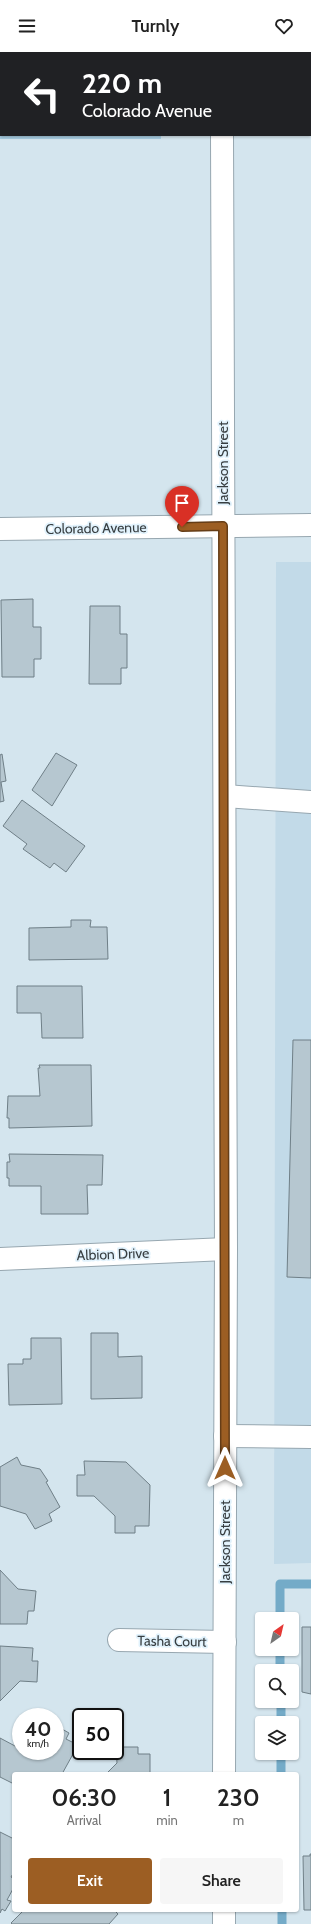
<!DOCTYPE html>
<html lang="en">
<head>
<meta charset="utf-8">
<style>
  :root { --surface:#fff; --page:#f6f6f6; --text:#222; --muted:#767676; --accent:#9c5e23 }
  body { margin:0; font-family:Cabin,sans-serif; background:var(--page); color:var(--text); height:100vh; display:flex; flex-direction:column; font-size:15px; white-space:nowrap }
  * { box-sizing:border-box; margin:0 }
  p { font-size:13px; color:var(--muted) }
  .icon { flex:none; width:22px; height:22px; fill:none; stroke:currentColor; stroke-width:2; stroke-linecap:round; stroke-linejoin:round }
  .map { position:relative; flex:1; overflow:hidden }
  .side { position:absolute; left:12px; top:1720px; width:287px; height:140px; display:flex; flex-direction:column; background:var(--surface); border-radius:4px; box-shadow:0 1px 3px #0004 }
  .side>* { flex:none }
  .banner { position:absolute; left:0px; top:0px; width:311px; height:84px; box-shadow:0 1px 3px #0004; background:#202124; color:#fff; overflow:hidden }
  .needle { width:26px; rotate:34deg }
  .controls { position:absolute; left:255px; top:1560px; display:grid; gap:8px }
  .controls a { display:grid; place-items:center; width:44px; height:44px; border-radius:4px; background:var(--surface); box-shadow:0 1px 3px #0004; font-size:20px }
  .speed { position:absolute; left:12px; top:1656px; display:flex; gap:8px; font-size:20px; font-weight:700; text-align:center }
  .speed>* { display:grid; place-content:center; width:52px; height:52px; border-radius:50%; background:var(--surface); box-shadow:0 1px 3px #0004; line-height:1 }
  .speed small { font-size:10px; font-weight:400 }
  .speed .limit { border:2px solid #111; border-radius:6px; background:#fff; color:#111 }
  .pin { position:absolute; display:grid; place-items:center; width:34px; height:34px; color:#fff; margin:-41px -17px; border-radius:50% 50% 50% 0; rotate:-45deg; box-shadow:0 0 4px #0007 }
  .pin .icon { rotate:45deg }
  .me { position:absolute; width:44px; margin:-22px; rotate:0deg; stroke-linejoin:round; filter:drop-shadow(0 0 3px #0008) }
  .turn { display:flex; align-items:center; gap:14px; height:84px; padding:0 16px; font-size:18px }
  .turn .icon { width:52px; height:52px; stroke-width:2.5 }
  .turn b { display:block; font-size:28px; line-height:34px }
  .eta { display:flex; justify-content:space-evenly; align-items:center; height:68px; text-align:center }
  .eta b { font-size:24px; font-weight:600; line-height:28px }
  .button { display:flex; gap:8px; margin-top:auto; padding:8px 16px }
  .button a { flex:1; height:46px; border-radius:4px; background:var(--accent); color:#fff; font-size:16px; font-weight:600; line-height:46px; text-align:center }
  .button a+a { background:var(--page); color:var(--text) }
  header { display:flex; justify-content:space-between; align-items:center; height:52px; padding:0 16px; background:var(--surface); font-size:18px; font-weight:600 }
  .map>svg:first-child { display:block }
  .built { fill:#c2dae8 }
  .green { fill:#a7cde2 }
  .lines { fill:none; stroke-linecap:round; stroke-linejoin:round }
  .stream { stroke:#74abc8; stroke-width:9 }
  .building { fill:#b6c7d0; stroke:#6f7f87 }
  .minor-casing { stroke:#97a7b0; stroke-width:24 }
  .major-casing { stroke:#97a7b0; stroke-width:24 }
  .minor { stroke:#fff; stroke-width:22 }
  .major { stroke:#fff; stroke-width:22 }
  .route-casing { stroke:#653d17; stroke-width:10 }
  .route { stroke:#9c5e23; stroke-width:7 }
  .labels { text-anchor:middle; stroke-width:3.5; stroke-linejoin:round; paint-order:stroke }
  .street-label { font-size:14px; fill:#373e41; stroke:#e1f2fc }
</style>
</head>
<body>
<header><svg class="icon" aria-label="menu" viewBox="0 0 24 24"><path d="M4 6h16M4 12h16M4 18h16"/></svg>Turnly<svg class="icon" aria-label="heart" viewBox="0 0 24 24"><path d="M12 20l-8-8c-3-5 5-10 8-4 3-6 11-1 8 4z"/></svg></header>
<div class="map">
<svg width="311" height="1872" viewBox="0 0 311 1872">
  <rect width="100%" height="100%" fill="#d4e5ee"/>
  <!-- built -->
  <path class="built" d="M276 510H311V1511L274 1512Z"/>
  <!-- green -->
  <path class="green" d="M0 0H161L1 1V83H161V87H0Z"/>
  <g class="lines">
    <!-- stream -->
    <path class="stream" d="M280 1567V1532H311
      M280 1597V1619
      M281 1649V1671
      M281 1701V1722
      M282 1858V1872"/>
  </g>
  <!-- building -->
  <path class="building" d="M33 547V575H41V607H34V625H2L1 548Z
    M90 554H120V582H127V616H121V632H89Z
    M56 701 77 713 52 754 32 738Z
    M2 702 6 729 1 730 4 749 0 750V703Z
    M22 748 85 794 66 820 54 811 50 816 23 797 27 792 3 774Z
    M71 868H91L90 875H107L108 907 29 908V876L71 875Z
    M17 934H82L83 986H42L41 961H17Z
    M293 988H311V1226L287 1225Z
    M39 1013H91L92 1074 9 1076V1066H7L8 1044H40L38 1016H40Z
    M9 1102 103 1103 102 1133H87L88 1162H41V1134H9V1126H7V1110H10Z
    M91 1281H118V1305L142 1304V1346L91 1347Z
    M31 1286H61L62 1352 9 1353 8 1312H23V1307H31Z
    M17 1405 21 1413 40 1417 48 1429 46 1430 60 1455 49 1462 52 1469 35 1477 26 1462 0 1454V1415Z
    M84 1409 126 1410 150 1433 149 1474H135V1481H115V1464L94 1444H77V1423H85Z
    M0 1518 18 1537 36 1539 34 1559H28L27 1572H0Z
    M302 1575H311V1642L302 1640Z
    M0 1594 33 1596 32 1609H38L37 1630 20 1629 0 1649Z
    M55 1673 69 1681 66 1687 78 1693 62 1722H14V1732L0 1725V1686L15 1694 21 1692V1699H55Z
    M116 1695H138V1702H150V1722H106L117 1711Z
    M0 1780 14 1787V1820L11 1825 14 1827V1835L7 1848 11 1849 5 1859 2 1857 0 1861Z
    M310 1802H311V1858H304L303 1804H310Z
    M24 1858H114L118 1862 109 1872H12L11 1871Z"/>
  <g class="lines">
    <!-- minor casing -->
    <g class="minor-casing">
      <path id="minor" d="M0 477 311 473
        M225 744 311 750
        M0 1207 226 1197
        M225 1384 311 1385
        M119 1588 225 1590"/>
    </g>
    <!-- major casing -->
    <g class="major-casing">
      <path id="major" d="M221 0V1
        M222 83 226 1197 224 1722
        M224 1872V1858"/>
    </g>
    <!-- minor -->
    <use href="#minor" class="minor"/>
    <!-- major -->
    <use href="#major" class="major"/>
  </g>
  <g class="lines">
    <!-- route casing -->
    <g class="route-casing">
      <path id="route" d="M182 475 223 474 225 1416"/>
    </g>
    <!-- route -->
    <use href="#route" class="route"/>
  </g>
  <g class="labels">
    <!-- street labels -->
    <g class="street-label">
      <text transform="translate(223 411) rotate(-90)" y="5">Jackson Street</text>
      <text transform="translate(96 476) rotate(-1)" y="5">Colorado Avenue</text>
      <text transform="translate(113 1202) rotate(-2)" y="5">Albion Drive</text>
      <text transform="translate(225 1490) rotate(-90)" y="5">Jackson Street</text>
      <text transform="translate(172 1589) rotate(1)" y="5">Tasha Court</text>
    </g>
  </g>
</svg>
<div class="controls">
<a><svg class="needle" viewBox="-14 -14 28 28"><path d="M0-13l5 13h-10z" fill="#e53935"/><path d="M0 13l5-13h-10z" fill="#767676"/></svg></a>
<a><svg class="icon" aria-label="search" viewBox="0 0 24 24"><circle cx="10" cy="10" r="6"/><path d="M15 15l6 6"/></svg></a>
<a><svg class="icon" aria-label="layers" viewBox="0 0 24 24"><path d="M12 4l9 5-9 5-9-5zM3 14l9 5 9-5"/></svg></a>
</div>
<div class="speed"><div>40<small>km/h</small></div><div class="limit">50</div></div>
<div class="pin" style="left:182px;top:475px;background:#d93025"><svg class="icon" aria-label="arrive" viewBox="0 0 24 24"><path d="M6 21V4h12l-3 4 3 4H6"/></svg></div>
<svg class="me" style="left:225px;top:1416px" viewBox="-20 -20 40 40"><path d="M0-17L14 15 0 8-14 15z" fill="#9c5e23" stroke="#fff" stroke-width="4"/></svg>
<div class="banner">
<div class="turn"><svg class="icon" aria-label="left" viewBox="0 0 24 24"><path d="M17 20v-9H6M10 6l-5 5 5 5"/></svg><div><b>220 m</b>Colorado Avenue</div></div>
</div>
<section class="side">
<div class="eta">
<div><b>06:30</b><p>Arrival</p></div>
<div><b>1</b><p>min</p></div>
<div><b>230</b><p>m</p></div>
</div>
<div class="button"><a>Exit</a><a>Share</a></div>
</section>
</div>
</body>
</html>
